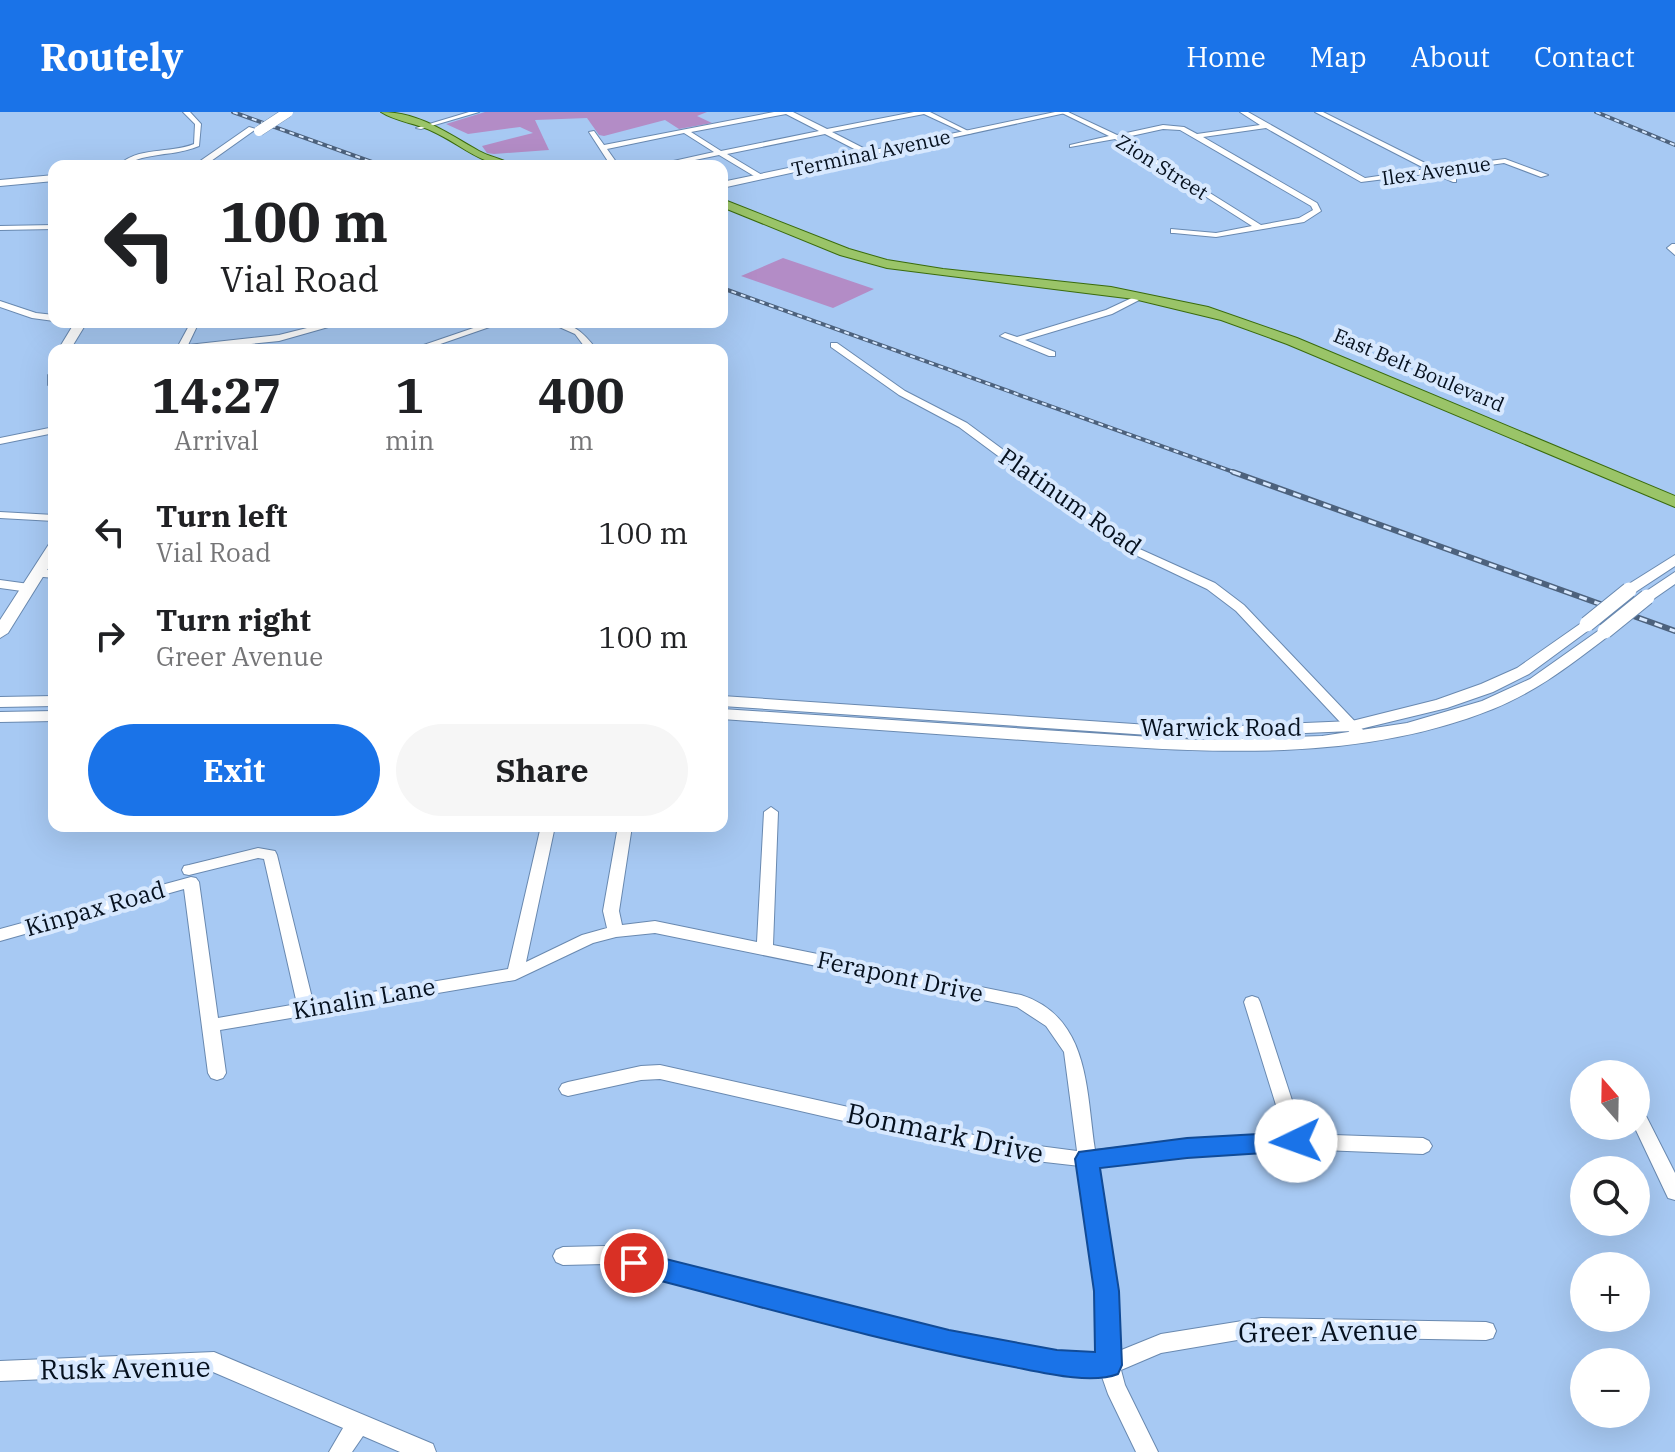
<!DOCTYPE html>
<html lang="en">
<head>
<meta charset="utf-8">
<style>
  :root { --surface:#fff; --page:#f6f6f6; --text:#202124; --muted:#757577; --accent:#1a73e8 }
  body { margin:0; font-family:"IBM Plex Serif",serif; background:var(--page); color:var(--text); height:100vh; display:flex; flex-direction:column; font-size:30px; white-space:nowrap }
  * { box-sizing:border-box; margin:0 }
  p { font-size:26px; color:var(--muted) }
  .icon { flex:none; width:44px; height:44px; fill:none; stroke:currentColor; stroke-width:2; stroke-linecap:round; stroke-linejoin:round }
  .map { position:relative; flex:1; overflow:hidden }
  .side { position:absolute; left:48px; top:232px; width:680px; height:488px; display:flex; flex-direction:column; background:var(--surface); border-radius:16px; box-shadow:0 8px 32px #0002 }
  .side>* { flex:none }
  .hud { position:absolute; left:48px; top:48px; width:680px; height:168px; border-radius:16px; box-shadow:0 8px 32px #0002; background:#fff; color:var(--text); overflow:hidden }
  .needle { width:52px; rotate:340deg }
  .tools { position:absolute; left:1570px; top:948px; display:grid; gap:16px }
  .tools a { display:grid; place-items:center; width:80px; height:80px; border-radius:50%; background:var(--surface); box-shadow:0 8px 32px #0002; font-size:40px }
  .pin { position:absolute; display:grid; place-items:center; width:68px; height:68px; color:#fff; margin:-34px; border:4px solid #fff; border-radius:50%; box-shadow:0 2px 8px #0007 }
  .me { position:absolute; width:88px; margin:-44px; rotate:267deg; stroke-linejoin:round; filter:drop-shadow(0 0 6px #0008) }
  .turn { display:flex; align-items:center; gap:28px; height:168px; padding:0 40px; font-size:36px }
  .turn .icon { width:104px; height:104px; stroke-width:2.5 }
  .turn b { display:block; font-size:56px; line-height:68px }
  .eta { display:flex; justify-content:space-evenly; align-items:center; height:136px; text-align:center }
  .eta b { font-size:48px; font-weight:700; line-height:56px }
  .action { display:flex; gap:16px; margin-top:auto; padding:16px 40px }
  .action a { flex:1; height:92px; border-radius:48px; background:var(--accent); color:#fff; font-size:32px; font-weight:700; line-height:92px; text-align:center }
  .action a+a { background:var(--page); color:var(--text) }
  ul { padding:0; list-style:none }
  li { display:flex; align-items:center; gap:24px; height:104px; padding:0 40px }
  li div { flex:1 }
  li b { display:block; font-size:30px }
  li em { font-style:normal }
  header { display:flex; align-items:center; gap:48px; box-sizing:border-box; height:112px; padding:0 40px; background:var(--accent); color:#fff }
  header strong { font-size:38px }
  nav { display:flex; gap:44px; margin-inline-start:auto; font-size:28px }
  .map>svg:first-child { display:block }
  .green { fill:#b38cc6 }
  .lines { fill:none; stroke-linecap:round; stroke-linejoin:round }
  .minor-casing { stroke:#6989b0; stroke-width:2 }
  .tertiary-casing { stroke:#6989b0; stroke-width:2 }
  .secondary-casing { stroke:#6989b0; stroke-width:2 }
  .primary-casing { stroke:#3a6b0c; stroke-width:2 }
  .minor { fill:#fff; fill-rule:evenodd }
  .tertiary { fill:#fff; fill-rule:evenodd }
  .secondary { fill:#fff; fill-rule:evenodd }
  .primary { fill:#9ac468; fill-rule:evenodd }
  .rail-far1-casing { stroke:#4d627d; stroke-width:4 }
  .rail-casing { stroke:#4d627d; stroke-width:6 }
  .rail-far1 { stroke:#d7e8fe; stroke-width:2; stroke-dasharray:5; stroke-linecap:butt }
  .rail { stroke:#d7e8fe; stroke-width:3; stroke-dasharray:8; stroke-linecap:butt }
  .secondary-bridge-far1-casing { stroke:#6989b0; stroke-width:11; stroke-linecap:butt }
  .secondary-bridge-casing { stroke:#6989b0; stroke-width:17; stroke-linecap:butt }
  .secondary-bridge-far1 { stroke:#fff; stroke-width:10 }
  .secondary-bridge { stroke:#fff; stroke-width:15 }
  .route { fill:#1a73e8; stroke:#114b97; stroke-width:2 }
  .labels { text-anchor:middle; stroke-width:8; stroke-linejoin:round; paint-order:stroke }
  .far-street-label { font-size:20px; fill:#05101e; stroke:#d7e8fe }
  .street-label { font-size:24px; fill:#05101e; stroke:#d7e8fe }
  .near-street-label { font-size:28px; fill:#05101e; stroke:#d7e8fe }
</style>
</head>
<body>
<header>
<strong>Routely</strong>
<nav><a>Home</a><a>Map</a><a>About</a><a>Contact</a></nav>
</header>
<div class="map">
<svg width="1675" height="1340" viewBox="0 0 1675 1340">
  <rect width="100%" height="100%" fill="#a7c9f3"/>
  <!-- green -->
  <path class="green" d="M485 0H707L697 4 712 11 679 17 665 8 604 24 599 23 587 6 535 8 549 38 494 42 487 41 482 34 533 21 520 15 468 22 446 12Z
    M783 146 874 177 833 196 741 164Z"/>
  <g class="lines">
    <!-- minor casing -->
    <g class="minor-casing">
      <path id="minor" d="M183 0H190L201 12 199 34C181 42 162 41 142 46 133 48 128 54 118 54 137 34 170 42 194 32L195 12Z
        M469 0H479L421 17 416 16Z
        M774 0H793L827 17 914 0H930L972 21 967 22 924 2 832 20 871 40 868 44 825 22 727 42 762 63 763 65 759 67 719 43 666 54H651L714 40 684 21 607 37 619 54H611L589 20 594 19 604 33ZM786 2 819 19 721 39 691 20Z
        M1060 0H1068L1117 23 1163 13 1184 15 1197 22 1260 13 1240 0H1248L1365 66 1426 57 1315 0H1323L1435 56 1505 47 1548 63 1541 65 1504 51 1442 60 1456 66V70H1453L1433 61 1361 70 1266 16 1203 25 1317 91 1321 99 1304 110 1216 125 1174 121H1171V117L1216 121 1252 114 1115 27 1070 35V33L1109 24ZM1163 17 1180 18 1311 94 1313 98 1299 106 1261 113 1122 26Z
        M54 113V117L0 118V114Z
        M1672 132H1675V143L1667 136Z
        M1136 184 1143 186 1112 202 1025 228 1055 240V244H1049L1000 224 1005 221 1017 225 1106 198Z
        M0 189 36 201 54 203V209L32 206 0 195Z
        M191 210H199L188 233 279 223 331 210H346L279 229 192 238H161L178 234Z
        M491 210H504L423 238H409Z
        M548 210C573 210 582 219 597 238H587L575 222Z
        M831 231H837L905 279 967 311 1133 434 1215 471 1244 493 1365 620 1367 623 1365 626H1355L1236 499 1207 477 1125 438 959 315 899 283 831 235Z
        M54 315V321L0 332V326Z
        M0 400 54 403V409L0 406Z
        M37 458H54V466L33 464V460Z
        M0 468 29 472 35 476 29 480 0 476Z
        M771 695 778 700 773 833 1021 883C1090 905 1086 979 1095 1038L1187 1028 1285 1022 1244 890 1246 886 1252 884 1258 886 1260 890 1303 1022 1423 1026 1429 1029 1432 1034 1429 1039 1423 1042 1296 1037 1187 1044 1098 1054 1117 1179 1119 1239 1161 1222 1261 1206 1486 1210 1493 1212 1496 1219 1493 1226 1486 1228 1261 1224 1161 1241 1121 1258 1125 1273 1158 1340H1136L1108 1282 1101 1262 1057 1261 949 1241 605 1152 563 1153 556 1150 553 1144 556 1138 563 1135 605 1134 949 1221 1057 1241 1099 1243 1097 1179 1080 1054 1001 1045 660 967 641 968 568 984 562 982 559 977 562 972 568 970 641 954 660 953 1001 1029 1077 1039 1064 940 1046 914 1017 895 655 821 616 825 593 831 515 868 220 918 226 961 223 966 217 968 211 966 208 961 184 777 0 829V817L191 765 196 766 199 770 218 906 297 892 264 747 258 746 189 763 184 762 182 758 184 754 189 753 258 736 275 739 277 743 313 890 508 857 541 714H555L526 850 582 823 607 816 603 799 618 714H632L619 799 622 813 655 809 757 830 764 700Z
        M1616 954 1622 956 1625 962H1607L1610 956Z
        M1636 994 1642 996 1675 1061V1088L1668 1086 1634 1014H1636Z
        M214 1240 433 1332 436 1340H400L363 1324 352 1340H329L343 1316 213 1260 0 1269V1249Z"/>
    </g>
    <!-- tertiary casing -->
    <g class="tertiary-casing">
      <path id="tertiary" d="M1055 0H1070L722 76V70Z
        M54 63V69L0 74V68Z"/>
    </g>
    <!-- secondary casing -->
    <g class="secondary-casing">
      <path id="secondary" d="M249 15 256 17 204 54H193Z
        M75 210H87L70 238H58Z
        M54 259V277L48 273V263Z
        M54 431V447L8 521 0 526V508L49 432Z
        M1675 443V454L1634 481H1624V475Z
        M1675 460V472L1652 488H1642L1639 485 1642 482Z
        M1587 507 1595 512 1593 515 1529 562 1493 580 1447 596 1352 619 1193 626 722 594V584L1193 616 1352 609 1436 588 1481 572 1517 556Z
        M1605 514 1613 519 1611 522C1573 551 1538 579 1493 597 1349 655 1188 639 1037 629 932 622 827 614 722 607V597L1197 628 1322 624 1407 611 1482 589 1530 567Z
        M54 584V594L0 595V585Z
        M54 599V609L0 610V600Z"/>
    </g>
    <!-- primary casing -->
    <g class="primary-casing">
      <path id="primary" d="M381 0C419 0 447 21 479 39 490 45 504 47 514 54 481 54 462 33 434 20 417 11 396 10 381 0Z
        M722 87 849 137 887 148 943 157 1111 175 1208 195 1297 226 1675 384V395L1287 232 1221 208 1134 187 887 156 840 143 722 95Z"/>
    </g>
    <!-- minor -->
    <use href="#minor" class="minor"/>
    <!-- tertiary -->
    <use href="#tertiary" class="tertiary"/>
    <!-- secondary -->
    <use href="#secondary" class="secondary"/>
    <!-- primary -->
    <use href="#primary" class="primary"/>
    <!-- rail-far1 casing -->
    <g class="rail-far1-casing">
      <path id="rail-far1" d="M233 0 383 54
        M1596 0 1675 33
        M722 176 1239 362"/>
    </g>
    <!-- rail casing -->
    <g class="rail-casing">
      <path id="rail" d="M1233 360 1675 519"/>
    </g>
    <!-- rail-far1 -->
    <use href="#rail-far1" class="rail-far1"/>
    <!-- rail -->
    <use href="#rail" class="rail"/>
    <!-- secondary-bridge-far1 casing -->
    <g class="secondary-bridge-far1-casing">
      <path id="secondary-bridge-far1" d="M259 19 288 0"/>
    </g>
    <!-- secondary-bridge casing -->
    <g class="secondary-bridge-casing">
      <path id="secondary-bridge" d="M1587 512 1629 478
        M1605 519 1647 485"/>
    </g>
    <!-- secondary-bridge-far1 -->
    <use href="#secondary-bridge-far1" class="secondary-bridge-far1"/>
    <!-- secondary-bridge -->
    <use href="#secondary-bridge" class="secondary-bridge"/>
  </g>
  <!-- route -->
  <path class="route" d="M1296 1020 1304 1022 1308 1029 1304 1036 1296 1039 1187 1046 1100 1056 1119 1179 1122 1253 1118 1262C1090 1273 1040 1260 1009 1254 883 1230 759 1194 634 1162L625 1159 621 1151 625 1143 634 1139 949 1218 1057 1238 1095 1240 1094 1179 1075 1047 1079 1040 1187 1026Z"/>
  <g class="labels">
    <!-- far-street labels -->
    <g class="far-street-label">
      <text transform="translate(871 41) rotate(-12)" y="7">Terminal Avenue</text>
      <text transform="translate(1162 55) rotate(32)" y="7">Zion Street</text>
      <text transform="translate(1436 59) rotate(-8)" y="7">Ilex Avenue</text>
      <text transform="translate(1419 258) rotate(23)" y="7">East Belt Boulevard</text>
    </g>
    <!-- street labels -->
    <g class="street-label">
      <text transform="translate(1070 390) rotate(35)" y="8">Platinum Road</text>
      <text x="1221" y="624">Warwick Road</text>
      <text transform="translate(95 797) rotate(-16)" y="8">Kinpax Road</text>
      <text transform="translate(900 865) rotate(12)" y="8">Ferapont Drive</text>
      <text transform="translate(364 887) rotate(-10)" y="8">Kinalin Lane</text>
    </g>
    <!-- near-street labels -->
    <g class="near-street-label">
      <text transform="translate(945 1021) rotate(12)" y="10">Bonmark Drive</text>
      <text transform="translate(1328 1219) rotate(-1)" y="10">Greer Avenue</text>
      <text transform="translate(125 1256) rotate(-1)" y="10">Rusk Avenue</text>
    </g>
  </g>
</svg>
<div class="tools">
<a><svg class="needle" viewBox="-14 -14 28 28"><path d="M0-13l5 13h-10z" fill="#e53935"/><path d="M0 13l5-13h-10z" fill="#757577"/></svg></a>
<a><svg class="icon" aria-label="search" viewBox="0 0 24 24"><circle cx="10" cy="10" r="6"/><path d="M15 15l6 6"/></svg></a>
<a>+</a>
<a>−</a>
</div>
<div class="pin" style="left:634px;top:1151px;background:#d93025"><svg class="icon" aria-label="arrive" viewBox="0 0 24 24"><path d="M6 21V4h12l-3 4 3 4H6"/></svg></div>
<svg class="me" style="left:1296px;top:1029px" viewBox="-20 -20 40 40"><circle r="19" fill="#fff"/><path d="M0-13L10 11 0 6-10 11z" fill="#1a73e8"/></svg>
<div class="hud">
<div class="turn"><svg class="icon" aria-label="left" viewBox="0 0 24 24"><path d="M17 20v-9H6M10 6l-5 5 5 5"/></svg><div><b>100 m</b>Vial Road</div></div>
</div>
<section class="side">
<div class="eta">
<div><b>14:27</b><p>Arrival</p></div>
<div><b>1</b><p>min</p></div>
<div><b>400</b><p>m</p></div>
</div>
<ul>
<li><svg class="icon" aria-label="left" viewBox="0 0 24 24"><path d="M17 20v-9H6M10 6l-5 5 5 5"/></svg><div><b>Turn left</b><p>Vial Road</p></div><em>100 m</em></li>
<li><svg class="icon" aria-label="right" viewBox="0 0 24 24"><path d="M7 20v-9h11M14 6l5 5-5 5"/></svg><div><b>Turn right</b><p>Greer Avenue</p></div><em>100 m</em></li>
</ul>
<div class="action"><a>Exit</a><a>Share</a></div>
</section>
</div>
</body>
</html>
